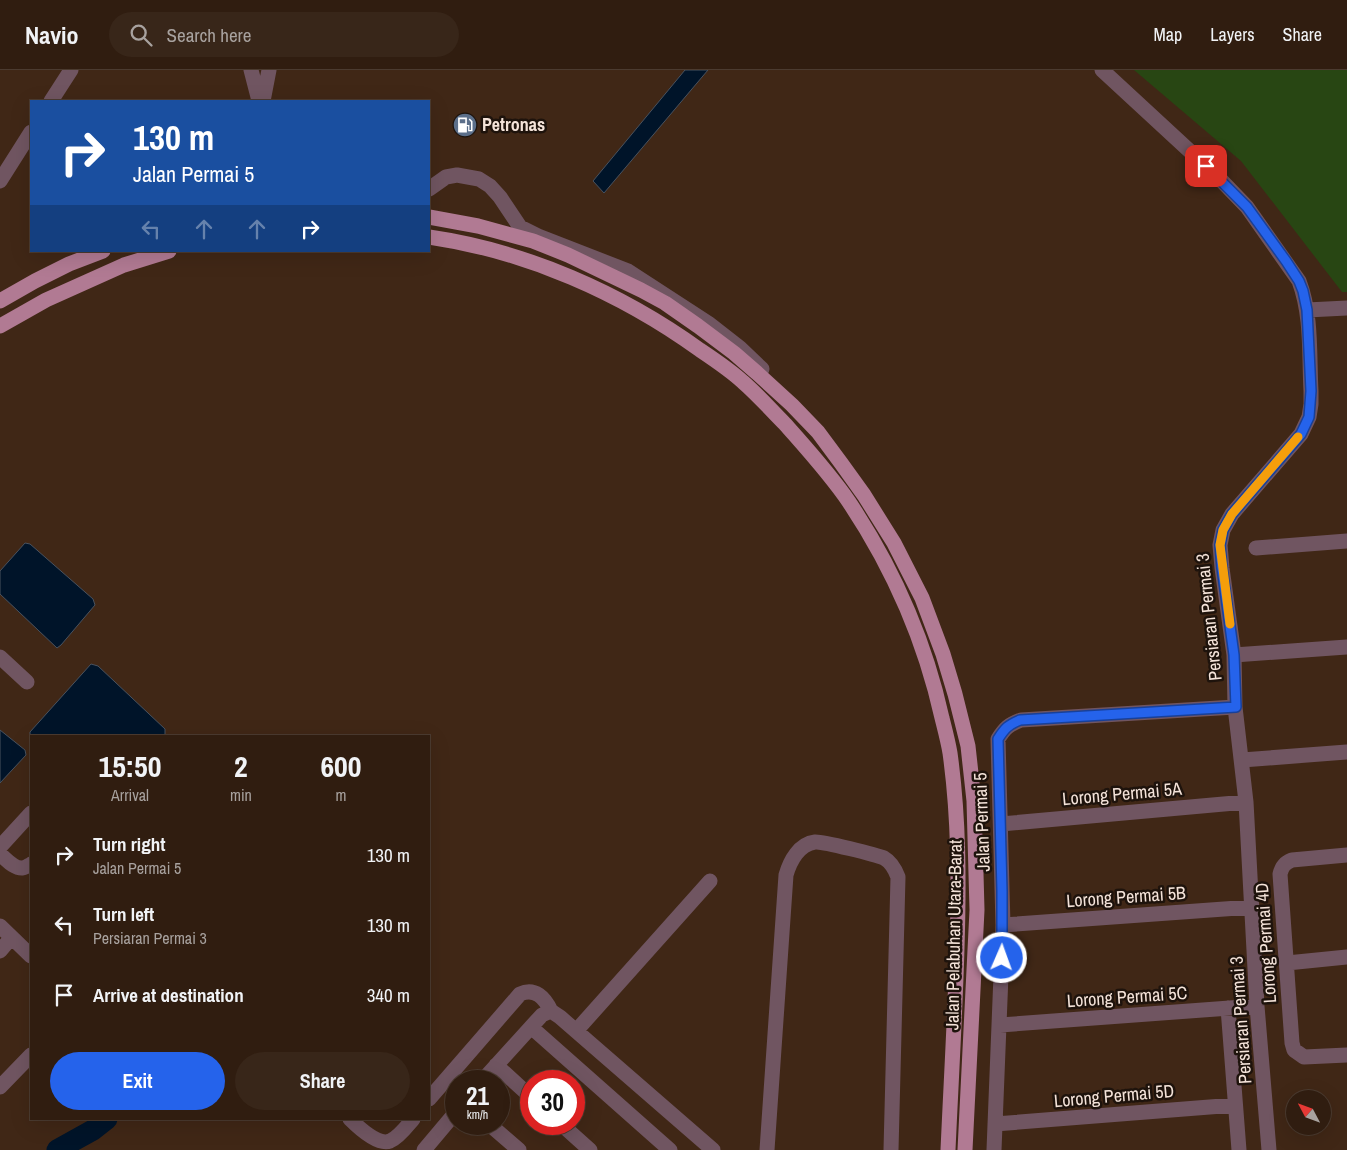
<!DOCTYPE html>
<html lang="en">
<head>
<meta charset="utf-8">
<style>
  :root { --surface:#301d10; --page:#382619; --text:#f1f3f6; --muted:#a8a29f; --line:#4b3b30; --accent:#2563eb }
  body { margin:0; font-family:"Archivo Narrow",sans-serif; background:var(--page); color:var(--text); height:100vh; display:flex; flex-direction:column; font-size:19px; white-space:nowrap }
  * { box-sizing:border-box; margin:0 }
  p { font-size:16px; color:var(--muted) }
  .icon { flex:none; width:28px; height:28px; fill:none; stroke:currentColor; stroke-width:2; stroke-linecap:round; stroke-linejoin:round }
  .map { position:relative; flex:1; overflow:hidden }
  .panel { position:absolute; left:30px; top:665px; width:400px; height:385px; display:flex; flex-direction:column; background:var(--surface); border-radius:0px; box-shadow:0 5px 20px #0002,0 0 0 1px var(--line) }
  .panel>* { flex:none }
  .banner { position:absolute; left:30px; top:30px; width:400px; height:152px; border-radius:0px; box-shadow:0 5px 20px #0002,0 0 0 1px var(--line); background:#1a4fa0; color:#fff; overflow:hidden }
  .needle { width:32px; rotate:311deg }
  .tools { position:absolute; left:1286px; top:1020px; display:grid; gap:10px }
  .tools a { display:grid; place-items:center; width:45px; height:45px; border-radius:50%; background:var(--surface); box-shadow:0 5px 20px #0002,0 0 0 1px var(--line); font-size:25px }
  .speed { position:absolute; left:445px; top:1000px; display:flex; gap:10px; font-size:25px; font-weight:700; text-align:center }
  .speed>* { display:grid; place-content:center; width:65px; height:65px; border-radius:50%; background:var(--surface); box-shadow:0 5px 20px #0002,0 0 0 1px var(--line); line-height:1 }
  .speed small { font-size:12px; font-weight:400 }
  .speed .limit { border:8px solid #d22; background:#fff; color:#111 }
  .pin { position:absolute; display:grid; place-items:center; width:42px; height:42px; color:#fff; margin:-21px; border-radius:10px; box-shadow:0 2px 8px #0006 }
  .me { position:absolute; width:55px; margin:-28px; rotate:2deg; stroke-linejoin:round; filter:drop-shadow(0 0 4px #0008) }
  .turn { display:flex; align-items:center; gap:18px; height:105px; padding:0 20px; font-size:22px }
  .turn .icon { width:65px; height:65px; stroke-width:2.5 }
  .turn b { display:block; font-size:35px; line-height:42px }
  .lanes { display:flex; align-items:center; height:48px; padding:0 20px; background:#0003; justify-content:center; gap:25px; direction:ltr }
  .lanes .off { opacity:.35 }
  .eta { display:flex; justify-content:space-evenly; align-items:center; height:85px; text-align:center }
  .eta b { font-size:30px; font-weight:800; line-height:35px }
  .cta { display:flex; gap:10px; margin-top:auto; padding:10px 20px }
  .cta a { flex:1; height:58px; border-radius:30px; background:var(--accent); color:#fff; font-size:20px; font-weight:800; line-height:58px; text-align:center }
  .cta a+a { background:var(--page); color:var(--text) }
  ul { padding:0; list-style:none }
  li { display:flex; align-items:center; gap:15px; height:70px; padding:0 20px }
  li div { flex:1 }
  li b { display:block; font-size:19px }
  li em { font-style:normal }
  header { display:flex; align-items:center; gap:30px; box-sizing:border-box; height:70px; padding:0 25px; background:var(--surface); border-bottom:1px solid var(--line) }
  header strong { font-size:24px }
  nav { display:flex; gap:28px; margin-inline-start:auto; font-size:18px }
  .search { width:350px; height:45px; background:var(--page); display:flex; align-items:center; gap:12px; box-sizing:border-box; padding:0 18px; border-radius:28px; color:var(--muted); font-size:19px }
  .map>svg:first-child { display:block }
  .green { fill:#284613 }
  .water { fill:#001429; stroke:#49525e }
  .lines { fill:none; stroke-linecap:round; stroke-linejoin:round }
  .river { stroke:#001429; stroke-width:21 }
  .minor { stroke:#705561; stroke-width:15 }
  .major { stroke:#b17a93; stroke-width:15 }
  .route-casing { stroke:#184099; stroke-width:12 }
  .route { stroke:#2563eb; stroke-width:9 }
  .slow { stroke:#f59e0b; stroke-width:9 }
  .labels { text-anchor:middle; stroke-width:5; stroke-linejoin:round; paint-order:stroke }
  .poi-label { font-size:18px; font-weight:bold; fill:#f4e3d9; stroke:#1e130c; text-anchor:start }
  .street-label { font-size:18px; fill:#f4e3d9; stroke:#1e130c }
</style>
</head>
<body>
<header>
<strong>Navio</strong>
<div class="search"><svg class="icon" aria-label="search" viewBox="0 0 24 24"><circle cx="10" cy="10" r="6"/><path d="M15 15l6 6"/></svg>Search here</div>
<nav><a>Map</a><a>Layers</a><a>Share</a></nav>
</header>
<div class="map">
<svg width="1347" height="1080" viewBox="0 0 1347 1080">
  <rect width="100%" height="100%" fill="#402716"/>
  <!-- green -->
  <path class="green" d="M1134 0H1347V222H1342L1241 91Z"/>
  <!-- water -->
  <path class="water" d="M685 0H708L604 123 593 111Z
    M25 473 30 474 93 529 95 535 61 575 57 578 0 524V501Z
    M91 594 98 596 165 659V666H31V670L30 669V662Z
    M0 660 25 680 26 685 0 713Z"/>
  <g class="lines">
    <!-- river -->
    <path class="river" d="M57 1080 93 1060 107 1049"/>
    <!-- minor -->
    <path class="minor" d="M251 0 259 31
      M1102 0 1220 109 1247 137 1299 211C1312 245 1309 285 1311 321V334L1309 347 1301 364 1232 444 1223 460 1220 475 1222 498 1234 585 1235 637 1246 732 1257 936 1269 1080
      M51 31 71 0
      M263 31 269 0
      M0 111 31 62
      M429 119 446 107 457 105 479 109 490 116 500 127 520 157 538 166 628 201 708 253 740 278 762 299
      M1307 240 1347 238
      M1256 478 1347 471
      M1234 585 1347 577
      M0 587 27 612
      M1242 690 1347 682
      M1001 754 1246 732
      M0 777 31 743
      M0 784C6 789 14 799 23 798 24 798 30 795 31 794
      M1347 785 1292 790C1285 793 1282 796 1280 804L1292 973 1294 980 1304 987 1347 985
      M1003 855 1252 837
      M0 856 31 886
      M0 881 11 868
      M1287 893 1347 887
      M1228 938 1239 1080
      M1000 955 1257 936
      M531 957 670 1080
      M576 961 710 811
      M496 995 531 1027
      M482 1011 531 957 542 945 551 941 560 947 713 1080
      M0 1017 31 985
      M429 1029 520 924C535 917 545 928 551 941
      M350 1049C358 1057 378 1076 390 1071 399 1067 407 1056 413 1049
      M489 1054 519 1080
      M561 1054 590 1080
      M995 1054 1235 1035
      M424 1080 456 1042
      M767 1080 786 805C790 791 799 774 815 772 822 771 877 785 884 788 891 792 895 799 898 807L891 1080
      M994 1080 1003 855 998 669C1005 658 1008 655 1021 650L1235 637"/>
    <!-- major -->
    <path class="major" d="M429 147 478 156 533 171 568 185 641 220 665 233 698 256 734 283 757 303 792 335 818 362 841 393 864 425 894 473 922 528 943 584 955 624 968 676 974 731 977 840 965 1080
      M429 167C526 181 621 223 700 280 715 290 730 300 743 312 758 325 771 340 785 354 807 379 830 404 849 432 893 498 925 571 942 648 945 660 948 671 950 683 959 748 959 813 957 878 955 946 951 1013 948 1080
      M0 231 35 211 69 194 103 181
      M0 256 46 230 124 195 169 181"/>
  </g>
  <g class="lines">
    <!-- route casing -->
    <g class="route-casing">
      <path id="route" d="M1002 888V821L998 669C1005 658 1008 655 1020 650L1236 637 1234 585 1222 498 1220 475 1223 460 1232 444 1301 364 1309 347 1311 321 1307 240 1303 221 1299 211 1286 191 1247 137 1206 96"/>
    </g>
    <!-- route -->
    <use href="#route" class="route"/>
    <!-- slow -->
    <path class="slow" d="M1230 554 1220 475 1223 460 1232 444 1298 367"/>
  </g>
  <!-- icons -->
  <defs>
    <g id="fuel-disc" transform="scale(1.25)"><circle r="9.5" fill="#5c6f8a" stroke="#1e130c"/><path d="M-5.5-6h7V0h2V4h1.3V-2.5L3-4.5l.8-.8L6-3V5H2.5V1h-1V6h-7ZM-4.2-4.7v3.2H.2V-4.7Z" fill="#fff"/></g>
  </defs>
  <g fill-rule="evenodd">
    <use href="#fuel-disc" x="465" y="55"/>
  </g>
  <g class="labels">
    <!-- poi labels -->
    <g class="poi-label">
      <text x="482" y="61">Petronas</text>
    </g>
    <!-- street labels -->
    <g class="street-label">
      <text transform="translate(1209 547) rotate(-96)" y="6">Persiaran Permai 3</text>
      <text transform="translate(1122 724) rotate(-5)" y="6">Lorong Permai 5A</text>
      <text transform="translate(982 752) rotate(-92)" y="6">Jalan Permai 5</text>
      <text transform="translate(1126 827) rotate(-4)" y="6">Lorong Permai 5B</text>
      <text transform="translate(954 865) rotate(-89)" y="6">Jalan Pelabuhan Utara-Barat</text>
      <text transform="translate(1266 873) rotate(-94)" y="6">Lorong Permai 4D</text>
      <text transform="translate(1127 927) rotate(-4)" y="6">Lorong Permai 5C</text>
      <text transform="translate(1241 950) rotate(-94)" y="6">Persiaran Permai 3</text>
      <text transform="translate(1114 1026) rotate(-5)" y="6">Lorong Permai 5D</text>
    </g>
  </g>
</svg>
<div class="tools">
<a><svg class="needle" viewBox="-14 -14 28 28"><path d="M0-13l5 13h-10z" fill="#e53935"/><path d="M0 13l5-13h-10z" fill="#a8a29f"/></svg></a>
</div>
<div class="speed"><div>21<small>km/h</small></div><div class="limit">30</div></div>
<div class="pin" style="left:1206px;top:96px;background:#d93025"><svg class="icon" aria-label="arrive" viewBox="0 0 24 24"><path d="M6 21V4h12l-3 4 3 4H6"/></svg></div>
<svg class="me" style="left:1002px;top:888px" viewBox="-20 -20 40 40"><circle r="17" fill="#2563eb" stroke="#fff" stroke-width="3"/><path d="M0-11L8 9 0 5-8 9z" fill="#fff"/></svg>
<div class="banner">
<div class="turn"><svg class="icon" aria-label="right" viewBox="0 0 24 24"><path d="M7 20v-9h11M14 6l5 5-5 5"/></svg><div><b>130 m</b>Jalan Permai 5</div></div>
<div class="lanes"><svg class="icon off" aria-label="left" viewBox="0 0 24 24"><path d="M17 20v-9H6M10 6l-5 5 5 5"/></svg><svg class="icon off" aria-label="ahead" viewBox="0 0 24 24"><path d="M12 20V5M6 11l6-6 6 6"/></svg><svg class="icon off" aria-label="ahead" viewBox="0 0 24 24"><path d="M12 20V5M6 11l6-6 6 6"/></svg><svg class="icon" aria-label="right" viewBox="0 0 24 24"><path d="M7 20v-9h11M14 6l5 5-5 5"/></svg></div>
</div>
<section class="panel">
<div class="eta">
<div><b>15:50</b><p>Arrival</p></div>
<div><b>2</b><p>min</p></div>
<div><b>600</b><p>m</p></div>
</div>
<ul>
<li><svg class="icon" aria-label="right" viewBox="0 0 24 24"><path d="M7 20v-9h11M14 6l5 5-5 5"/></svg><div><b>Turn right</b><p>Jalan Permai 5</p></div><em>130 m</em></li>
<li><svg class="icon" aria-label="left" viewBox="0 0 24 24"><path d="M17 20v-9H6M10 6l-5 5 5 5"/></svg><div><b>Turn left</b><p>Persiaran Permai 3</p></div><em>130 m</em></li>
<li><svg class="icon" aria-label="arrive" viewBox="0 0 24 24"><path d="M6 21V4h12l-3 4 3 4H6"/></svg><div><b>Arrive at destination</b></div><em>340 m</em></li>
</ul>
<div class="cta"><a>Exit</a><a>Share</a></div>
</section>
</div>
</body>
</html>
